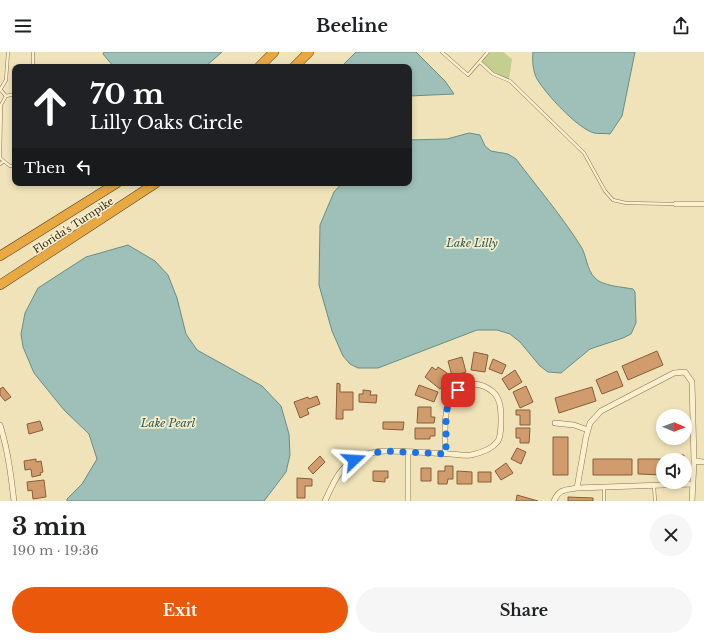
<!DOCTYPE html>
<html lang="en">
<head>
<meta charset="utf-8">
<style>
  :root { --surface:#fff; --page:#f6f6f6; --text:#202124; --muted:#757577; --accent:#ea580c }
  body { margin:0; font-family:"Libre Baskerville",serif; background:var(--page); color:var(--text); height:100vh; display:flex; flex-direction:column; font-size:15px; white-space:nowrap }
  * { box-sizing:border-box; margin:0 }
  p { font-size:13px; color:var(--muted) }
  .icon { flex:none; width:22px; height:22px; fill:none; stroke:currentColor; stroke-width:2; stroke-linecap:round; stroke-linejoin:round }
  .map { position:relative; height:449px; overflow:hidden }
  .drawer { display:flex; flex-direction:column; background:var(--surface); flex:1 }
  .drawer>* { flex:none }
  .top-card { position:absolute; left:12px; top:12px; width:400px; height:122px; border-radius:8px; box-shadow:0 2px 6px #0003; background:#202124; color:#fff; overflow:hidden }
  .needle { width:26px; rotate:91deg }
  .buttons { position:absolute; left:656px; top:357px; display:grid; gap:8px }
  .buttons a { display:grid; place-items:center; width:36px; height:36px; border-radius:50%; background:var(--surface); box-shadow:0 2px 6px #0003; font-size:20px }
  .pin { position:absolute; display:grid; place-items:center; width:34px; height:34px; color:#fff; margin:-17px; border-radius:8px; box-shadow:0 2px 6px #0006 }
  .me { position:absolute; width:44px; margin:-22px; rotate:70deg; stroke-linejoin:round; filter:drop-shadow(0 0 3px #0008) }
  .turn { display:flex; align-items:center; gap:14px; height:84px; padding:0 12px; font-size:18px }
  .turn .icon { width:52px; height:52px; stroke-width:2.5 }
  .turn b { display:block; font-size:28px; line-height:34px }
  .then { display:flex; align-items:center; height:38px; padding:0 12px; background:#0003; gap:8px; font-size:15px }
  .round { display:grid; place-items:center; flex:none; width:42px; height:42px; border-radius:21px; background:var(--page) }
  .overview { display:flex; align-items:center; justify-content:space-between; height:68px; padding:0 12px }
  h1 { font-size:24px; font-weight:800; line-height:30px }
  .cta { display:flex; gap:8px; margin-top:auto; padding:8px 12px }
  .cta a { flex:1; height:46px; border-radius:24px; background:var(--accent); color:#fff; font-size:16px; font-weight:800; line-height:46px; text-align:center }
  .cta a+a { background:var(--page); color:var(--text) }
  header { display:flex; justify-content:space-between; align-items:center; height:52px; padding:0 12px; background:var(--surface); font-size:18px; font-weight:800 }
  .map>svg:first-child { display:block }
  .green { fill:#c4ce8e }
  .water { fill:#9fc0b8; stroke:#668e86 }
  .building { fill:#d19c6d; stroke:#895c38 }
  .lines { fill:none; stroke-linecap:round; stroke-linejoin:round }
  .service-casing { stroke:#887253; stroke-width:3.5 }
  .minor-casing { stroke:#887253; stroke-width:6 }
  .motorway-casing { stroke:#553f29; stroke-width:10 }
  .service { stroke:#fbf0cd; stroke-width:2.5 }
  .minor { stroke:#fbf0cd; stroke-width:5 }
  .motorway { stroke:#e8a842; stroke-width:9 }
  .route { stroke:#1a73e8; stroke-width:7; stroke-dasharray:0 12.6 }
  .labels { text-anchor:middle; stroke-width:3.5; stroke-linejoin:round; paint-order:stroke }
  .street-label { font-size:10px; fill:#36291a; stroke:#f7edca }
  .water-label { font-size:11px; font-style:italic; fill:#275756; stroke:#f7edca }
</style>
</head>
<body>
<header><svg class="icon" aria-label="menu" viewBox="0 0 24 24"><path d="M4 6h16M4 12h16M4 18h16"/></svg>Beeline<svg class="icon" aria-label="share" viewBox="0 0 24 24"><path d="M12 15V3M7 8l5-5 5 5M5 13v7h14v-7"/></svg></header>
<div class="map">
<svg width="704" height="449" viewBox="0 0 704 449">
  <rect width="100%" height="100%" fill="#f0e3ba"/>
  <!-- green -->
  <path class="green" d="M491 0H503L512 7 509 27 494 21 482 10Z"/>
  <!-- water -->
  <path class="water" d="M104 0H222L205 15H114L103 2Z
    M356 0H416L445 29 454 42 409 44V15H341Z
    M533 0H635L622 64 610 82C605 81 599 82 594 81 577 76 546 42 537 27 533 20 532 8 533 0Z
    M469 81 480 83 485 94 491 99 508 102 516 107C537 135 561 163 580 193 587 203 586 217 595 226 602 234 623 235 633 237L635 240 636 271 631 282 623 286 590 297 561 321 548 320 540 314 520 290 510 282 497 278H477L378 316H358L350 312 343 304 332 279 319 233 320 173 334 140 342 131H409V88L447 87Z
    M128 193 155 209 168 223 177 246 186 282 197 298 262 334 281 354 289 382 290 403 286 420 264 449H67V447L82 432 97 407 89 382 64 358 34 321 23 295 21 282 25 261 38 236 86 205Z"/>
  <!-- building -->
  <path class="building" d="M657 299 663 313 628 328 622 314Z
    M474 300 488 303 485 320 471 318Z
    M462 305 466 320 452 324 448 309Z
    M493 307 506 313 502 322 489 317Z
    M432 315 436 318 438 315 447 321 443 328 445 330 440 337 425 325Z
    M515 318 522 330 509 338 502 327Z
    M617 319 623 334 602 342 596 328Z
    M337 331 340 332V340H353V358H343V367H336Z
    M419 333 438 340 434 350 415 343Z
    M526 334 533 350 520 356 513 340Z
    M3 335 11 345 5 349 0 343V337Z
    M592 335 596 349 559 361 555 346Z
    M363 338 371 339 370 343H377L376 351 359 350V342H363Z
    M317 344 320 352 307 357 309 362 300 366 294 350 308 345 309 347Z
    M418 355H431V365H435L434 371H417Z
    M516 358H530V373H520V363H516Z
    M40 369 43 378 29 382 27 372Z
    M383 370H404L403 378 383 377Z
    M415 376H435V384H430V387H415Z
    M516 376H530L529 391H520V386H516Z
    M553 385H568V423H553Z
    M517 396 526 400 521 412 511 407Z
    M672 403H684V408H672Z
    M320 404 325 410 313 422 308 416Z
    M36 407V410L41 409 43 420 40 421 41 423 32 425 31 417 25 418 24 409Z
    M593 407H632V423H593Z
    M638 407H663V423L638 422Z
    M506 411 513 421 501 428 495 419Z
    M445 414H453V427H448L447 432H438V419H445Z
    M421 416H431V429H421Z
    M373 419H388V426H385V430L373 429Z
    M457 419 472 420V432H457Z
    M478 420H491V430H478Z
    M297 426 312 427V434H305V446H297Z
    M44 428 46 445 33 447 32 438 28 439 27 430Z
    M517 443 538 449H516Z
    M568 445 593 446V449H568Z"/>
  <g class="lines">
    <!-- service casing -->
    <g class="service-casing">
      <path id="service" d="M442 0 468 23 488 0
        M480 10 493 22 510 29 584 101 605 139 613 148 626 151 676 152
        M33 15V0
        M0 37 6 44
        M0 38 6 28 8 0
        M15 42 6 44 1 53 0 106 10 114H15
        M0 112 4 109
        M654 434 655 449
        M604 449V435"/>
    </g>
    <!-- minor casing -->
    <g class="minor-casing">
      <path id="minor" d="M676 152H704
        M555 371 574 373 588 378
        M0 373C8 398 11 424 14 449
        M577 436 586 385 590 371 601 359 674 321 685 320 692 330 694 409 704 410
        M325 449C332 434 339 416 354 408 363 403 376 399 386 399 408 399 429 401 450 402 457 402 465 404 471 403 481 401 492 397 498 389 501 384 501 375 501 368 501 359 501 347 493 340 486 334 477 331 468 333 439 341 446 379 445 402
        M408 449V401
        M554 449C559 437 565 438 577 436L692 432
        M692 449 694 409"/>
    </g>
    <!-- motorway casing -->
    <g class="motorway-casing">
      <path id="motorway" d="M259 15 274 0
        M294 15 309 0
        M0 204 117 131
        M0 233 156 131"/>
    </g>
    <!-- service -->
    <use href="#service" class="service"/>
    <!-- minor -->
    <use href="#minor" class="minor"/>
    <!-- motorway -->
    <use href="#motorway" class="motorway"/>
  </g>
  <g class="lines">
    <!-- route -->
    <path class="route" d="M354 408 373 401 385 399 446 402V361L450 346 458 338"/>
  </g>
  <g class="labels">
    <!-- street labels -->
    <g class="street-label">
      <text transform="translate(73 173) rotate(-33)" y="4">Florida's Turnpike</text>
    </g>
    <!-- water labels -->
    <g class="water-label">
      <text x="472" y="195">Lake Lilly</text>
      <text x="168" y="375">Lake Pearl</text>
    </g>
  </g>
</svg>
<div class="buttons">
<a><svg class="needle" viewBox="-14 -14 28 28"><path d="M0-13l5 13h-10z" fill="#e53935"/><path d="M0 13l5-13h-10z" fill="#757577"/></svg></a>
<a><svg class="icon" aria-label="sound" viewBox="0 0 24 24"><path d="M4 9h4l5-4v14l-5-4H4zM17 9q2 3 0 6"/></svg></a>
</div>
<div class="pin" style="left:458px;top:338px;background:#d93025"><svg class="icon" aria-label="arrive" viewBox="0 0 24 24"><path d="M6 21V4h12l-3 4 3 4H6"/></svg></div>
<svg class="me" style="left:354px;top:408px" viewBox="-20 -20 40 40"><path d="M0-17L14 15 0 8-14 15z" fill="#1a73e8" stroke="#fff" stroke-width="4"/></svg>
<div class="top-card">
<div class="turn"><svg class="icon" aria-label="ahead" viewBox="0 0 24 24"><path d="M12 20V5M6 11l6-6 6 6"/></svg><div><b>70 m</b>Lilly Oaks Circle</div></div>
<div class="then">Then<svg class="icon" aria-label="left" viewBox="0 0 24 24"><path d="M17 20v-9H6M10 6l-5 5 5 5"/></svg></div>
</div>
</div>
<section class="drawer">
<div class="overview"><div><h1>3 min</h1><p>190 m · 19:36</p></div><a class="round"><svg class="icon" aria-label="close" viewBox="0 0 24 24"><path d="M6 6l12 12M18 6L6 18"/></svg></a></div>
<div class="cta"><a>Exit</a><a>Share</a></div>
</section>
</body>
</html>
